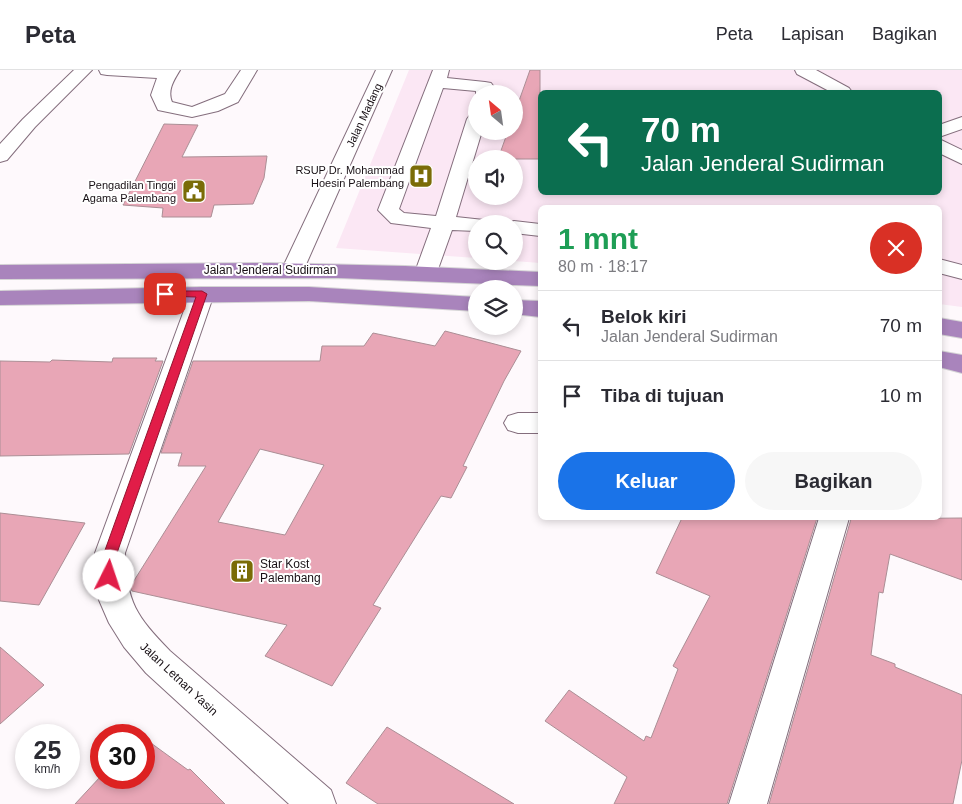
<!DOCTYPE html>
<html lang="id">
<head>
<meta charset="utf-8">
<style>
  :root { --surface:#fff; --page:#f7f7f7; --text:#2b2b33; --muted:#7c7c81; --line:#e1e1e2; --accent:#1a73e8 }
  body { margin:0; font-family:Helvetica,sans-serif; background:var(--page); color:var(--text); height:100vh; display:flex; flex-direction:column; font-size:19px; white-space:nowrap }
  * { box-sizing:border-box; margin:0 }
  p { font-size:16px; color:var(--muted) }
  .icon { flex:none; width:28px; height:28px; fill:none; stroke:currentColor; stroke-width:2; stroke-linecap:round; stroke-linejoin:round }
  .map { position:relative; flex:1; overflow:hidden }
  .drawer { position:absolute; left:538px; top:135px; width:404px; height:315px; display:flex; flex-direction:column; background:var(--surface); border-radius:8px; box-shadow:0 2px 8px #0003 }
  .drawer>* { flex:none }
  .top-card { position:absolute; left:538px; top:20px; width:404px; height:105px; border-radius:8px; box-shadow:0 2px 8px #0003; background:#0b6e4f; color:#fff; overflow:hidden }
  .needle { width:32px; rotate:331deg }
  .controls { position:absolute; left:468px; top:15px; display:grid; gap:10px }
  .controls a { display:grid; place-items:center; width:55px; height:55px; border-radius:50%; background:var(--surface); box-shadow:0 2px 8px #0003; font-size:25px }
  .speed { position:absolute; left:15px; top:654px; display:flex; gap:10px; font-size:25px; font-weight:700; text-align:center }
  .speed>* { display:grid; place-content:center; width:65px; height:65px; border-radius:50%; background:var(--surface); box-shadow:0 2px 8px #0003; line-height:1 }
  .speed small { font-size:12px; font-weight:400 }
  .speed .limit { border:8px solid #d22; background:#fff; color:#111 }
  .pin { position:absolute; display:grid; place-items:center; width:42px; height:42px; color:#fff; margin:-21px; border-radius:10px; box-shadow:0 2px 8px #0006 }
  .me { position:absolute; width:55px; margin:-28px; rotate:4deg; stroke-linejoin:round; filter:drop-shadow(0 0 4px #0008) }
  .turn { display:flex; align-items:center; gap:18px; height:105px; padding:0 20px; font-size:22px }
  .turn .icon { width:65px; height:65px; stroke-width:2.5 }
  .turn b { display:block; font-size:35px; line-height:42px }
  .round { display:grid; place-items:center; flex:none; width:52px; height:52px; border-radius:26px; background:var(--page) }
  .headline { display:flex; align-items:center; justify-content:space-between; height:85px; padding:0 20px }
  h1 { font-size:30px; font-weight:600; line-height:38px; color:#1e9e55 }
  .cta { display:flex; gap:10px; margin-top:auto; padding:10px 20px }
  .cta a { flex:1; height:58px; border-radius:30px; background:var(--accent); color:#fff; font-size:20px; font-weight:600; line-height:58px; text-align:center }
  .cta a+a { background:var(--page); color:var(--text) }
  ul { padding:0; list-style:none }
  li { display:flex; align-items:center; gap:15px; height:70px; padding:0 20px; border-top:1px solid var(--line) }
  li div { flex:1 }
  li b { display:block; font-size:19px }
  li em { font-style:normal }
  header { display:flex; align-items:center; gap:30px; box-sizing:border-box; height:70px; padding:0 25px; background:var(--surface); border-bottom:1px solid var(--line) }
  header strong { font-size:24px }
  nav { display:flex; gap:28px; margin-inline-start:auto; font-size:18px }
  .map>svg:first-child { display:block }
  .built { fill:#fbe7f4; fill-rule:evenodd }
  .building { fill:#e8a6b6; stroke:#ab8e95; fill-rule:evenodd }
  .lines { fill:none; stroke-linecap:round; stroke-linejoin:round }
  .minor-casing { stroke:#846e7d; stroke-width:2 }
  .highway-casing { stroke:#d5d4d5; stroke-width:2 }
  .minor { fill:#fff; fill-rule:evenodd }
  .highway { fill:#a984bc; fill-rule:evenodd }
  .route { fill:#e11d48; stroke:#92132f }
  .labels { text-anchor:middle; stroke-width:4; stroke-linejoin:round; paint-order:stroke }
  .far-street-label { font-size:11px; fill:#181015; stroke:#fff }
  .far-poi-label { font-size:11px; fill:#181015; stroke:#fff; text-anchor:end }
  .street-label { font-size:12px; fill:#181015; stroke:#fff }
  .poi-label { font-size:12px; fill:#181015; stroke:#fff; text-anchor:start }
</style>
</head>
<body>
<header>
<strong>Peta</strong>
<nav><a>Peta</a><a>Lapisan</a><a>Bagikan</a></nav>
</header>
<div class="map">
<svg width="962" height="734" viewBox="0 0 962 734">
  <rect width="100%" height="100%" fill="#fef9fc"/>
  <!-- built -->
  <path class="built" d="M409 0H962V237L939 234V138H540V193L514 191V154H476V188L336 178ZM540 22H939V122H540ZM476 24H514V61H476ZM476 89H514V126H476Z"/>
  <!-- building -->
  <path class="building" d="M530 0H540V89H498L508 61H514V45Z
    M164 54 198 55 182 87 267 86 264 108 253 134 214 135 211 147H162L163 138 123 135Z
    M445 261 521 281 504 311 463 396 467 397 451 428 441 426 373 535 381 538 332 616 265 586 287 555 132 521 130 517 206 396H178L182 383H161L193 291H320L322 276H364L373 263 435 276ZM260 379 324 395 285 465 218 452Z
    M113 288H157L155 291H163L129 384 0 386V291L50 292 52 290 112 292Z
    M0 443 85 453 39 535 0 531Z
    M682 448H817L727 734H614L627 707 545 651 569 620 644 671 646 666 651 668 678 599 673 596 710 526 656 503Z
    M851 449 962 448V510L890 484 883 523 879 522 871 585 895 594V597L962 625V690L953 734H769Z
    M0 577 44 615 0 654Z
    M387 657 514 734H378L346 713Z
    M144 668 188 700 190 699 225 734H75L101 706 144 708Z"/>
  <g class="lines">
    <!-- minor casing -->
    <g class="minor-casing">
      <path id="minor" d="M74 0H92L35 57 7 90 0 92V74L23 49Z
        M99 0H180C174 10 167 20 172 32L192 37 225 24 241 0H257L238 32 218 41 192 47 158 40 151 25 157 8 107 5 101 4Z
        M376 0H392L304 199 301 204 293 206 285 204 282 199Z
        M433 0H449L447 8 485 12 491 13 494 17 493 24H476V25V21L443 18 399 139 404 143 436 146 467 49 470 45 476 44V61H482L456 147 484 150 486 154H476V161L452 160 437 202 434 207 426 209 418 207 415 202 431 158 391 153 378 140Z
        M795 0H816L849 18 852 22H831L797 4Z
        M962 47V59L939 67V55Z
        M939 69 962 80V94L939 83Z
        M514 151 540 154V166L514 163V154H506Z
        M939 189 962 195V209L939 203Z
        M202 217 210 219 214 224 125 483C126 532 137 547 170 581L331 720 336 734H289L146 603 124 577 109 553 99 530 94 501 95 483 190 224 194 219Z
        M518 343H540V363H518L508 360 504 353 508 346Z
        M819 448H849L767 734H729Z"/>
    </g>
    <!-- highway casing -->
    <g class="highway-casing">
      <path id="highway" d="M270 193 405 196 540 202V216L338 208 0 209V195Z
        M202 217H309L476 227V241L309 231 0 235V221Z
        M514 230 540 231V247L514 244Z
        M939 248 962 252V268L939 264Z
        M939 281 962 285V303L939 297Z"/>
    </g>
    <!-- minor -->
    <use href="#minor" class="minor"/>
    <!-- highway -->
    <use href="#highway" class="highway"/>
  </g>
  <!-- route -->
  <path class="route" d="M165 221H202L207 224 117 483 114 510 109 512 105 510 103 506 104 483 196 227 162 226V222Z"/>
  <!-- icons -->
  <defs>
    <g id="hospital-square" transform="scale(1.25)"><rect x="-9" y="-9" width="18" height="18" rx="4" fill="#7a6c07" stroke="#fff"/><path d="M-5-5h3v3.5h4V-5h3V5h-3V1.5h-4V5h-3Z" fill="#fff"/></g>
    <g id="civic-square" transform="scale(1.25)"><rect x="-9" y="-9" width="18" height="18" rx="4" fill="#7a6c07" stroke="#fff"/><path d="M-.6-6.5H3V-4.5H.6V-3L4-1V1h2V6H-6V1h2V-1L-.6-3ZM-1.2 2.5V6h2.4V2.5Z" fill="#fff"/></g>
    <g id="building-square" transform="scale(1.25)"><rect x="-9" y="-9" width="18" height="18" rx="4" fill="#7a6c07" stroke="#fff"/><path d="M-4-6H4V6H1V3H-1V6H-4ZM-2.5-4.3h1.7v1.8h-1.7ZM.8-4.3h1.7v1.8H.8ZM-2.5-1h1.7V.8h-1.7ZM.8-1h1.7V.8H.8Z" fill="#fff"/></g>
  </defs>
  <g fill-rule="evenodd">
    <use href="#hospital-square" x="421" y="106"/>
    <use href="#civic-square" x="194" y="121"/>
    <use href="#building-square" x="242" y="501"/>
  </g>
  <g class="labels">
    <!-- far-street labels -->
    <g class="far-street-label">
      <text transform="translate(364 45) rotate(-65)" y="4">Jalan Madang</text>
    </g>
    <!-- far-poi labels -->
    <g class="far-poi-label">
      <text x="404" y="104">RSUP Dr. Mohammad<tspan x="404" dy="13">Hoesin Palembang</tspan></text>
      <text x="176" y="119">Pengadilan Tinggi<tspan x="176" dy="13">Agama Palembang</tspan></text>
    </g>
    <!-- street labels -->
    <g class="street-label">
      <text x="270" y="204">Jalan Jenderal Sudirman</text>
      <text transform="translate(179 609) rotate(43)" y="4">Jalan Letnan Yasin</text>
    </g>
    <!-- poi labels -->
    <g class="poi-label">
      <text x="260" y="498">Star Kost<tspan x="260" dy="14">Palembang</tspan></text>
    </g>
  </g>
</svg>
<div class="controls">
<a><svg class="needle" viewBox="-14 -14 28 28"><path d="M0-13l5 13h-10z" fill="#e53935"/><path d="M0 13l5-13h-10z" fill="#7c7c81"/></svg></a>
<a><svg class="icon" aria-label="sound" viewBox="0 0 24 24"><path d="M4 9h4l5-4v14l-5-4H4zM17 9q2 3 0 6"/></svg></a>
<a><svg class="icon" aria-label="search" viewBox="0 0 24 24"><circle cx="10" cy="10" r="6"/><path d="M15 15l6 6"/></svg></a>
<a><svg class="icon" aria-label="layers" viewBox="0 0 24 24"><path d="M12 4l9 5-9 5-9-5zM3 14l9 5 9-5"/></svg></a>
</div>
<div class="speed"><div>25<small>km/h</small></div><div class="limit">30</div></div>
<div class="pin" style="left:165px;top:224px;background:#d93025"><svg class="icon" aria-label="arrive" viewBox="0 0 24 24"><path d="M6 21V4h12l-3 4 3 4H6"/></svg></div>
<svg class="me" style="left:109px;top:506px" viewBox="-20 -20 40 40"><circle r="19" fill="#fff"/><path d="M0-13L10 11 0 6-10 11z" fill="#e11d48"/></svg>
<div class="top-card">
<div class="turn"><svg class="icon" aria-label="left" viewBox="0 0 24 24"><path d="M17 20v-9H6M10 6l-5 5 5 5"/></svg><div><b>70 m</b>Jalan Jenderal Sudirman</div></div>
</div>
<section class="drawer">
<div class="headline"><div><h1>1 mnt</h1><p>80 m · 18:17</p></div><a class="round" style="background:#d93025;color:#fff"><svg class="icon" aria-label="close" viewBox="0 0 24 24"><path d="M6 6l12 12M18 6L6 18"/></svg></a></div>
<ul>
<li><svg class="icon" aria-label="left" viewBox="0 0 24 24"><path d="M17 20v-9H6M10 6l-5 5 5 5"/></svg><div><b>Belok kiri</b><p>Jalan Jenderal Sudirman</p></div><em>70 m</em></li>
<li><svg class="icon" aria-label="arrive" viewBox="0 0 24 24"><path d="M6 21V4h12l-3 4 3 4H6"/></svg><div><b>Tiba di tujuan</b></div><em>10 m</em></li>
</ul>
<div class="cta"><a>Keluar</a><a>Bagikan</a></div>
</section>
</div>
</body>
</html>
